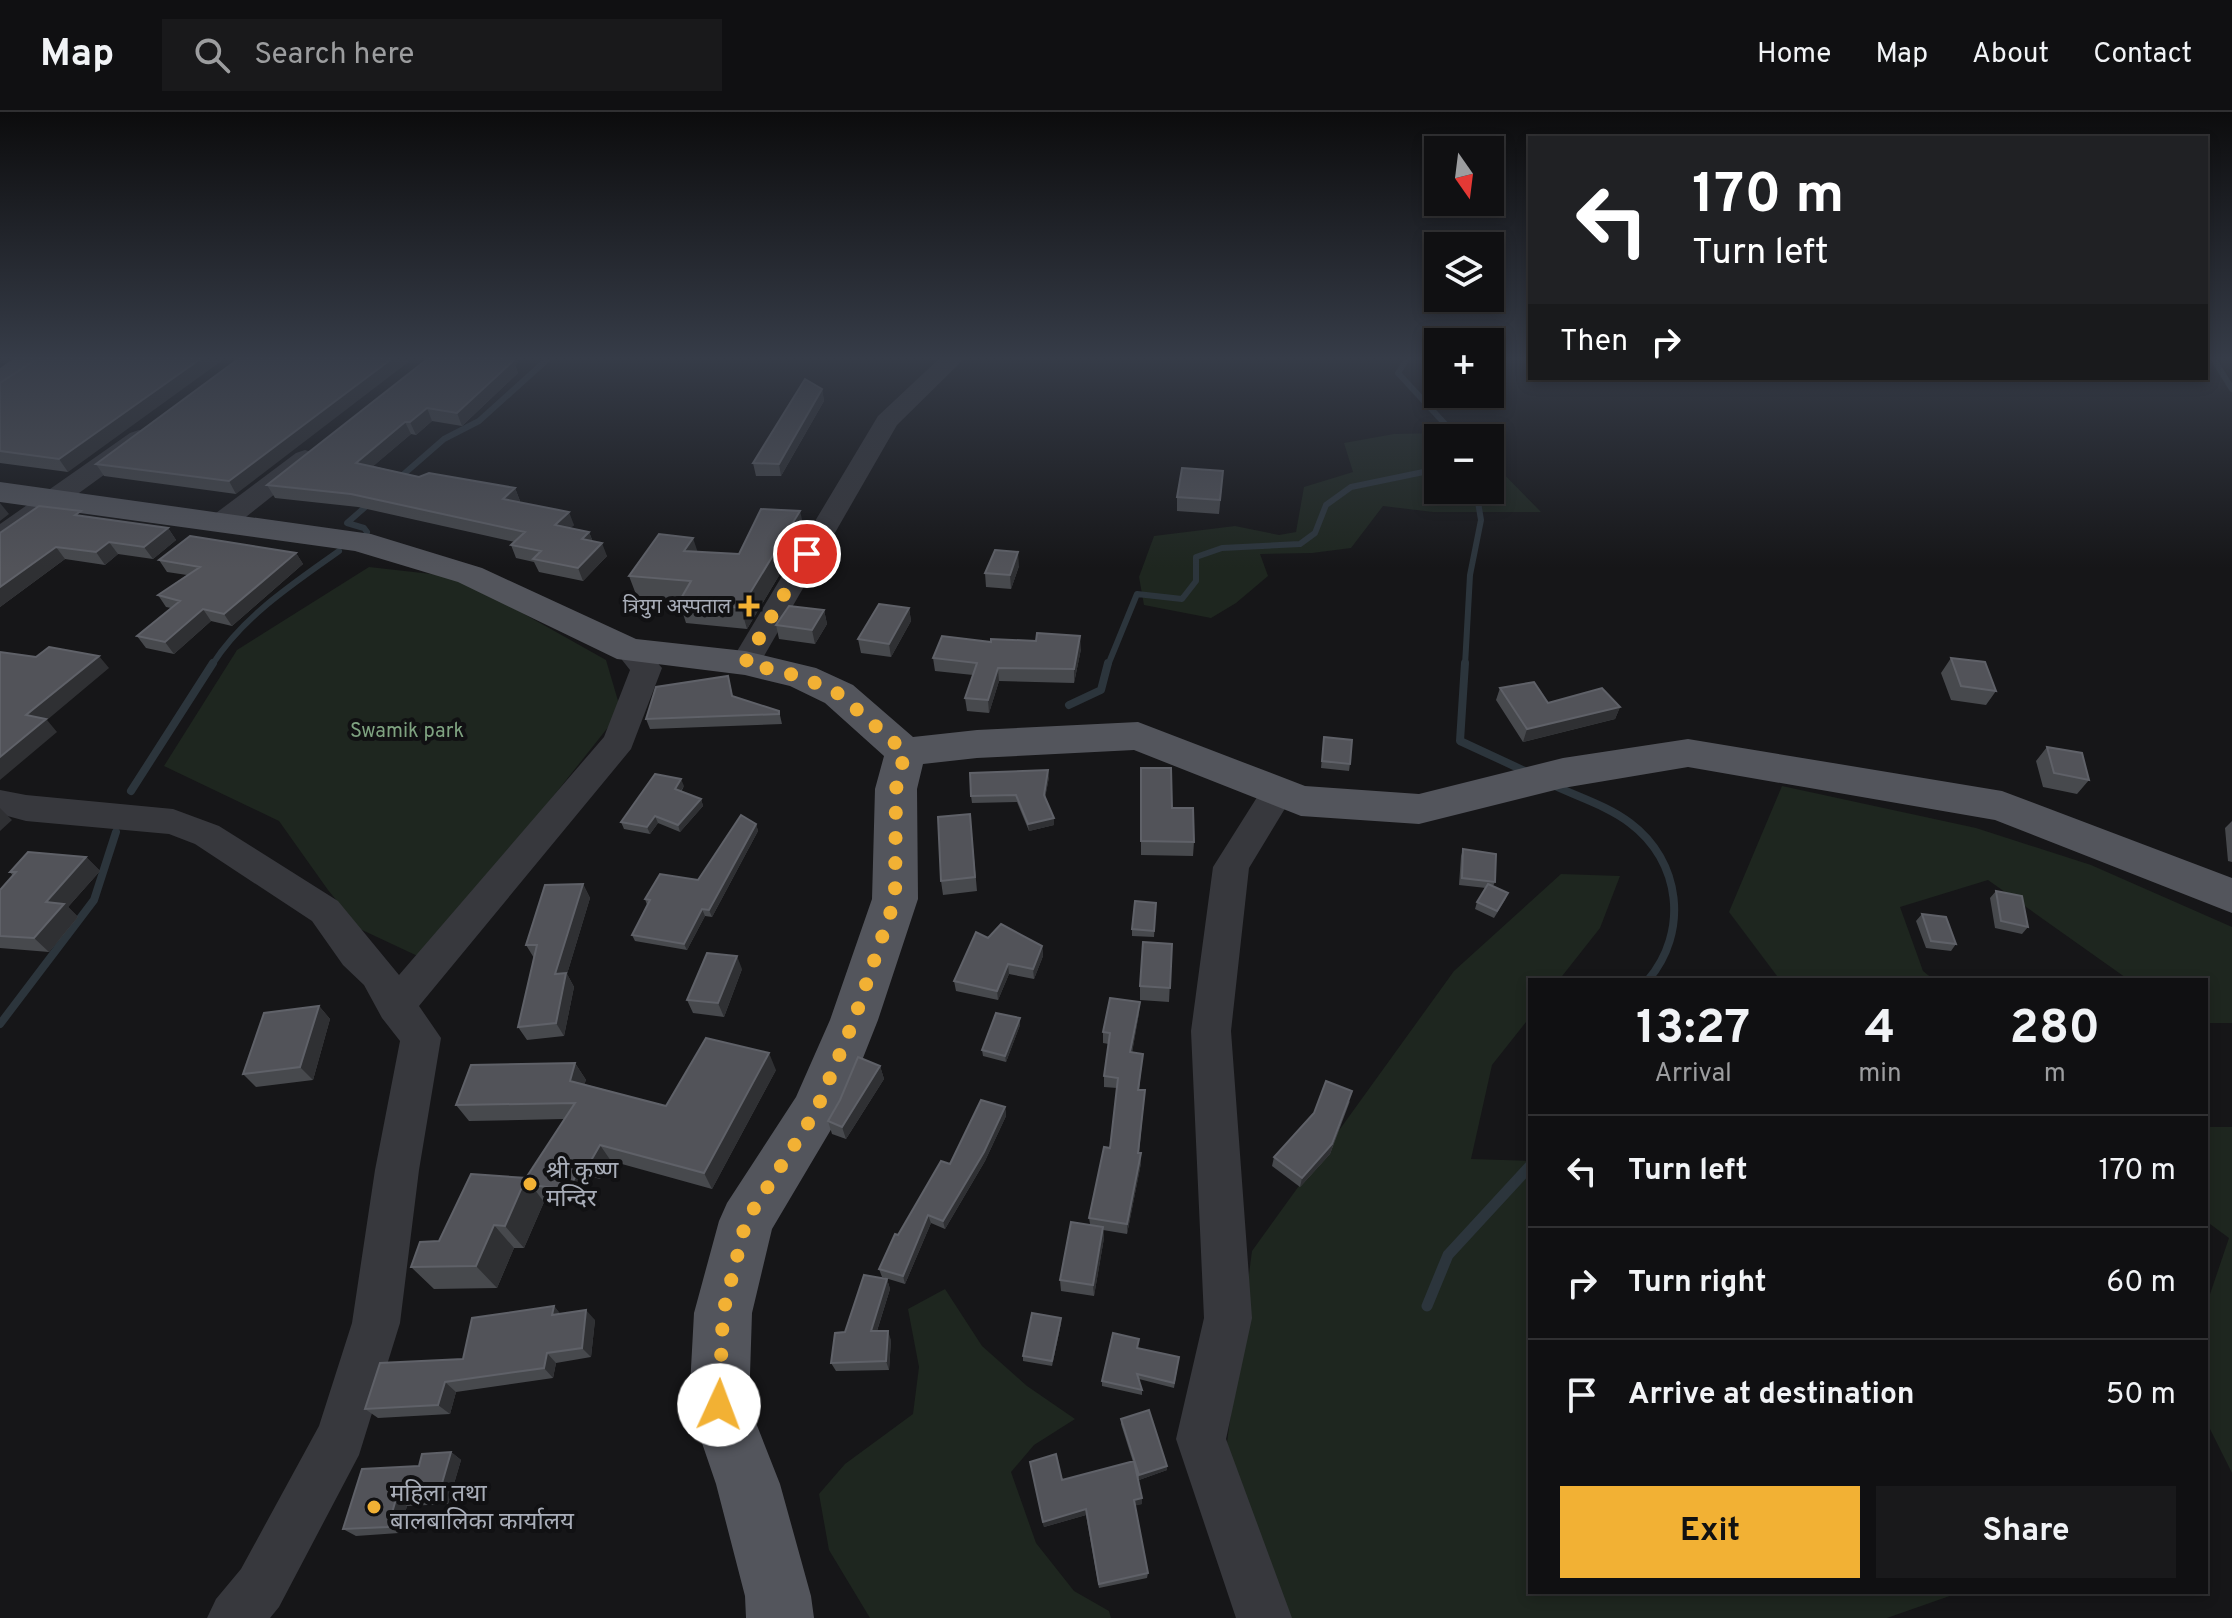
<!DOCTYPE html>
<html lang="en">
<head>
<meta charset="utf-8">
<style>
  :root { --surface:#101012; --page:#19191b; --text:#f1f3f6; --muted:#9c9d9f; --line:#303032; --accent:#f2b134 }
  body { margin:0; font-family:Overpass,"Noto Sans Devanagari",sans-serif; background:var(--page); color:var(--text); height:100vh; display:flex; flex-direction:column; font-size:30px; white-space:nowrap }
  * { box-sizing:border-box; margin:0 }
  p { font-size:26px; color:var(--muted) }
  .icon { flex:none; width:44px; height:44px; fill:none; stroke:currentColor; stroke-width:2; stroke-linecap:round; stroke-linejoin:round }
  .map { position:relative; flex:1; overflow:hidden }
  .panel { position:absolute; left:1528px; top:866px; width:680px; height:616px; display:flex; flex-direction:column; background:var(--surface); border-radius:0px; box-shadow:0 4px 12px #0003,0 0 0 2px var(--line) }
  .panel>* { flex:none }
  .hud { position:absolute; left:1528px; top:24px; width:680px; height:244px; border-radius:0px; box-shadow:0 4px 12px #0003,0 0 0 2px var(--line); background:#202124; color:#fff; overflow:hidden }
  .needle { width:52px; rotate:166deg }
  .buttons { position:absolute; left:1424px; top:24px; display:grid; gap:16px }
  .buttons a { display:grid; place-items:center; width:80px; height:80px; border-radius:0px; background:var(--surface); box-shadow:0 4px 12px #0003,0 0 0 2px var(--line); font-size:40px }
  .pin { position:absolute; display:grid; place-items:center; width:68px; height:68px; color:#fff; margin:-34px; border:4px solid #fff; border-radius:50%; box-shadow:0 2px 8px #0007 }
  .me { position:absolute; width:88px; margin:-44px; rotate:2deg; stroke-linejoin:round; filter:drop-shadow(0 0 6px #0008) }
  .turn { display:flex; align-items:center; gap:28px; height:168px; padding:0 32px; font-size:36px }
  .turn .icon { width:104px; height:104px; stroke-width:2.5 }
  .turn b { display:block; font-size:56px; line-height:68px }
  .then { display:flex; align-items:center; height:76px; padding:0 32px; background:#0003; gap:16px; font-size:30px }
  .eta { display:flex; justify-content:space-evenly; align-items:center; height:136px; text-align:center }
  .eta b { font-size:48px; font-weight:700; line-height:56px }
  .cta { display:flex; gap:16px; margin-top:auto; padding:16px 32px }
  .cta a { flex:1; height:92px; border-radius:0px; background:var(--accent); color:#111; font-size:32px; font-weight:700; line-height:92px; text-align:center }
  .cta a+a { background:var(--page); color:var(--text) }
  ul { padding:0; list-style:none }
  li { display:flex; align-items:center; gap:24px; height:112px; padding:0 32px; border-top:2px solid var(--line) }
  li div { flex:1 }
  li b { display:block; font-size:30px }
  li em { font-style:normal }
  header { display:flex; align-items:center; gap:48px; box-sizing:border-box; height:112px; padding:0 40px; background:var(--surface); border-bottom:2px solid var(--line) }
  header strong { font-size:38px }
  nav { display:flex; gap:44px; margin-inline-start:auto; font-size:28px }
  .search { width:560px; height:72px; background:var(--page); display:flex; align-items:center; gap:20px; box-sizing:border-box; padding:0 28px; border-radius:0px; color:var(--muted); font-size:30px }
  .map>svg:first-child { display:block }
  .green { fill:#1e261f }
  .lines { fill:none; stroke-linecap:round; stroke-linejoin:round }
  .stream-far2 { stroke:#2c353c; stroke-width:6 }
  .stream-far1 { stroke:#2c353c; stroke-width:8 }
  .stream { stroke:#2c353c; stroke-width:11 }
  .minor { fill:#37383d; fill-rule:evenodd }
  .major { fill:#53555c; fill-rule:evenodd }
  .wall { fill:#47494d }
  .shaded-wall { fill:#2f3033 }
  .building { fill:#525359; stroke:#5f6168; stroke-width:2 }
  .route { stroke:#f2b134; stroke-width:14; stroke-dasharray:0 25.2 }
  .poi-dot { fill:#f2b134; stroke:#111113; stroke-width:3 }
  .labels { text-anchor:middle; stroke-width:8; stroke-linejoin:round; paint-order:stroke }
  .poi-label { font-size:20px; fill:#a8adb8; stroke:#111113; text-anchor:end }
  .park-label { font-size:20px; fill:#7fa381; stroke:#111113 }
  .near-poi-label { font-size:24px; fill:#a8adb8; stroke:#111113; text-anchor:start }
</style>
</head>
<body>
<header>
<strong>Map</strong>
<div class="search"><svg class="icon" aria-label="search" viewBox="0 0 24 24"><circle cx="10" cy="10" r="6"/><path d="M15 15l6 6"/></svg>Search here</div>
<nav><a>Home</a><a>Map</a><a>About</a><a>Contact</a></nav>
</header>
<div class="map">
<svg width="2232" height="1506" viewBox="0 0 2232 1506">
  <rect width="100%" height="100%" fill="#161618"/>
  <!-- green -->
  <path class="green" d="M1441 321 1451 326H1438V378H1490V348L1541 400H1433L1383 394 1351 436 1312 441 1260 442 1268 464 1236 491 1211 506 1144 493 1139 465 1154 424 1235 414 1279 423 1296 420 1304 375 1353 360 1344 331 1394 322Z
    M369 455 458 465 606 548 621 599 424 847 360 817 328 778 279 709 164 654 237 538Z
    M1782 674 1976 716 2091 753 2232 815V911H2206V868H2129L1988 768 1900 795 1923 859 1934 868H1780L1729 800Z
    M1561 762 1620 764 1600 816 1559 868H1530V905L1492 953 1471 1047 1530 1049V1480H1961L1887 1506H1286L1227 1331 1252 1139 1454 859Z
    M2206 1015H2232V1361L2206 1309V1194L2229 1126 2206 1109Z
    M945 1177 982 1234 1027 1274 1075 1307 1034 1333 1011 1360 1036 1431 1074 1479 1109 1499 1111 1506H870L829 1438 819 1382 845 1352 913 1302 919 1255 908 1197Z"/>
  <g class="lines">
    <!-- stream-far2 -->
    <path class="stream-far2" d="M1408 245 1398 261 1458 326
      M2216 245 2214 248 2232 277
      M397 368 444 327 479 309 550 245
      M367 420 364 416 347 411 371 390
      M212 553C243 504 293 472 339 439
      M1108 553 1137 482 1182 487 1196 469V445L1222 436 1300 432 1315 421 1326 393 1351 375 1438 357
      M1465 553 1470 463 1481 408 1476 378"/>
    <!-- stream-far1 -->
    <path class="stream-far1" d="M1465 551 1460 629 1527 660
      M1069 593 1101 578 1108 551
      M1553 673C1578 685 1608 694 1630 711 1681 749 1689 820 1648 868
      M131 679 213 551
      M0 912 94 788 116 720"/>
    <!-- stream -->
    <path class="stream" d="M1427 1194 1448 1143 1530 1054"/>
    <!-- minor -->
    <path class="minor" d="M941 245H966L897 313 756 558 745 561 734 558 730 551 878 304Z
      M139 318 148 321 152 326 148 331 10 431 0 433V412L130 321Z
      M305 338 314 341 318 346 314 351 232 416 222 418 212 416 208 410 212 404 296 341Z
      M630 529 641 532 662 556 631 637 419 894 441 926 419 1058 400 1211 359 1343 279 1495 270 1506H207L216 1487 241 1457 319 1314 352 1211 375 1058 400 929 382 906 364 873 343 853 312 809 195 732 169 722 26 709 0 702V678L26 683 173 697 219 714 338 789 399 863 604 625 630 558 615 539 619 532Z
      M1278 668 1290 671 1295 680 1249 756 1231 919 1252 1206 1226 1327 1292 1506H1236L1176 1327 1204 1206 1191 919 1213 755 1266 671Z"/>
    <!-- major -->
    <path class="major" d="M16 245H51L10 274 0 277V256Z
      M0 370 371 422 482 456 636 527 745 539 816 556 853 573 913 625 977 618 1138 610 1305 674 1419 682 1563 646 1688 627 2002 679 2232 766V801L1995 708 1688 655 1563 676 1419 712 1301 704 1134 638 977 646 923 652 917 677 918 787 878 908 842 999 772 1117 752 1201 749 1293 780 1372 811 1484 814 1506H746L745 1484 716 1372 689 1293 694 1201 719 1109 727 1091 796 985 830 908 872 787 875 677 884 644 825 591 790 574 745 563 617 547 458 470 355 439 0 390Z"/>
  </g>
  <!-- wall -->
  <path class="wall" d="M40 245 68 360 0 351V271Z
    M241 245 236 382 104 364 96 352Z
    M515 253 518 261 462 314 432 309 416 323 411 322 373 354 419 365 515 376 520 389 519 390 574 413 570 416 589 420 593 430 607 444 583 469 539 460 534 450 516 446 511 433 515 430 358 395 275 386 267 373Z
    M822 277 824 289 781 364H756L753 351Z
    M1222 373 1219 402 1177 399V385Z
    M85 405 168 416 176 428 153 447 118 442 105 453 65 447 0 495V421Z
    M805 420 747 517 686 511 679 489 637 485 629 464 697 440 739 442Z
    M296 441 303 452 232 514 211 509 174 542 146 536 137 524 171 496 166 495 158 483 187 463 167 460 159 448Z
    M1019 454 1011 477 986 475 985 461Z
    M909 496 911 509 891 545 861 541 858 527Z
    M824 498 827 512 815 532 779 527 776 513Z
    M991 530 1081 537 1074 571 999 569 989 601 967 599 965 586 973 563 935 559 933 546Z
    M1951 546 1996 579 1986 593 1951 588 1941 561Z
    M728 564 733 585 779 599 782 612 650 617 646 607Z
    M1500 576 1548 591 1620 595 1615 607 1523 630 1496 588Z
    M1324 625 1350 652 1349 659 1321 656Z
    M2047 635 2089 668 2077 682 2043 675 2036 649Z
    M1141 656 1172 696 1194 730 1193 744 1141 743Z
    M1049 665 1045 686 1054 713 1029 719 1017 690 972 691 971 684Z
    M684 674 681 680 701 687 703 694 680 720 658 711 650 722 624 717 621 710Z
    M970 702 977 779 943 783 941 769Z
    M2232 709V750L2228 749 2225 716Z
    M756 712 758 719 712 805 705 804 687 838 635 829 632 823 647 793 645 787 698 768Z
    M1463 737 1495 770 1493 774 1508 781 1505 788 1494 806 1475 797 1477 790 1486 776 1459 773 1461 744Z
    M86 745 100 759 68 795 78 805 49 840 0 836V778L13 764 10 760Z
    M583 772 590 786 567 862 574 875 564 924 527 928 518 915 534 846 526 833Z
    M1996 779 2028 815 2022 822 1995 816 1990 786Z
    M1156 791 1154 825 1132 824V817Z
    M1922 802 1956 832 1951 839 1926 836 1916 809Z
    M988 826 1042 834 1043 844 1034 867 1009 862 998 888 956 879 954 869Z
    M1172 832 1169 890 1140 888V874Z
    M742 857 724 905 693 901 687 888Z
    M319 894 330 907 313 968 256 975 243 962Z
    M1139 901 1132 941 1143 942 1139 978 1144 989 1139 1041 1141 1051 1127 1122 1103 1118 1104 1126 1094 1184 1061 1179 1060 1168 1090 1112 1089 1106 1110 1036 1117 976 1104 975V964L1109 932 1103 931V920Z
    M1020 913 1006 950 983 944 982 938Z
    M575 951 586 968 584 972 666 994 776 958 712 1077 611 1049 600 1067 593 1065 580 1093 544 1089V1090L524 1136H514L497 1176 434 1177 411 1155 439 1129 526 1066 564 1007 469 1009 456 993Z
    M880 954 884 967 846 1027 832 1022 828 1009Z
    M1350 989 1330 1042 1300 1075 1272 1054 1274 1045Z
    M1005 995 1006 1004 985 1049 945 1117 931 1111 905 1172 882 1165 879 1157 898 1123 950 1052Z
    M887 1167 890 1177 877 1219 891 1228 889 1258 836 1259 831 1251 845 1220Z
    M554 1194 560 1202 595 1208 591 1245 556 1251 553 1266 456 1280 450 1302 378 1306 365 1297 463 1247Z
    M1061 1211 1052 1254 1023 1249V1244Z
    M1138 1236 1179 1245 1174 1276 1139 1267 1142 1278V1283L1102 1274V1269Z
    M1121 1307 1167 1358 1139 1368 1135 1356 1142 1392 1135 1393 1148 1461 1147 1466 1099 1476 1086 1403 1044 1415 1030 1350 1062 1368 1133 1350 1121 1312Z
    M451 1340 461 1348 448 1392 407 1394 399 1421 356 1424 343 1417 419 1354Z"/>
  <!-- shaded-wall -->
  <path class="shaded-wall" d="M203 245H227L68 360 59 347Z
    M394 245H415L236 382 229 369Z
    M504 245H524L515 253 518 261 462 314 457 301Z
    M822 277 824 289 781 364 779 352Z
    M427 296 432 309 416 323 410 310Z
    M405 310 411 322 363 363 356 351Z
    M515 376 520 389 508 400 503 387Z
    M0 391 9 402 0 409Z
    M800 399 805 420 747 517 741 496Z
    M569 400 574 413 560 426 555 413Z
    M168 416 176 428 153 447 144 435Z
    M589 420 594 433 582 427Z
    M693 426 700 447 684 439Z
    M109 430 118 442 105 453 96 440Z
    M602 431 607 444 583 469 578 456Z
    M56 435 65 447 0 495V475Z
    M1018 440 1019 454 1011 477 1010 463Z
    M296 441 303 452 232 514 224 502Z
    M909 496 911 509 891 545 889 532Z
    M203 497 211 509 174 542 165 530Z
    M824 498 827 512 815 532 812 518Z
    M1080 524 1081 537 1074 571V557Z
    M99 544 109 556 47 608 57 620 0 668V645L26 603Z
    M998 556 999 569 989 601 988 588Z
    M1620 595 1615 607 1523 630 1527 617Z
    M1048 658 1049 665 1044 690V683Z
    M681 667 684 674 677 684 675 677Z
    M701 687 703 694 680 720 678 713Z
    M0 696 12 708 0 719Z
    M655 704 658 711 650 722 647 715Z
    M1054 706V713L1029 719 1028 712Z
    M756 712 758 719 712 805 709 798Z
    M86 745 100 759 68 795 78 805 49 840 34 826 46 790Z
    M583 772 590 786 567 862 574 875 564 924 556 911 555 862Z
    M702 797 705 804 687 838 684 832Z
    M1042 834 1043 844 1034 867 1033 857Z
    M737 844 742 857 724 905 718 891Z
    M1008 852 1009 862 998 888 997 879Z
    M1140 890 1139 901 1130 951V940Z
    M319 894 330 907 313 968 300 955Z
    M1020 906V913L1006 950 1005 944Z
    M769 941 776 958 712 1077 704 1061Z
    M575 951 586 968 580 985 570 969Z
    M880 954 884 967 846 1027 842 1015Z
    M1352 979 1330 1042 1300 1075 1302 1066Z
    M1005 995 1006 1004 985 1049 945 1117 943 1109Z
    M600 1033 611 1049 600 1067 589 1052Z
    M1141 1041V1051L1127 1122V1112Z
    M582 1050 593 1065 580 1093 569 1078Z
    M526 1066 544 1090 524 1136 505 1114Z
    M928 1103 931 1111 905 1172 903 1164Z
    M494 1113 514 1136 497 1176 476 1154Z
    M1103 1115 1104 1126 1094 1184 1093 1173Z
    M887 1167 890 1177 874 1228 871 1219Z
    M554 1194 563 1205 552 1203Z
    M586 1198 595 1208 591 1245 582 1236Z
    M1061 1206V1211L1052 1254V1249Z
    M888 1219 891 1228 889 1258 886 1249Z
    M547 1241 556 1251 553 1266 544 1256Z
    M445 1270 456 1280 450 1302 438 1293Z
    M451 1340 461 1348 448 1392 438 1385Z
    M1167 1354V1358L1139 1368V1363Z
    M1142 1386V1392L1134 1394V1388Z
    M396 1387 407 1394 399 1421 388 1415Z
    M1086 1397V1403L1044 1415 1043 1410Z"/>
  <!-- building -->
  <path class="building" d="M40 245H203L59 347 0 339V271Z
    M241 245H394L229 369 96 352Z
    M430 245H504L501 247 513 249 457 301 427 296 410 310H405L356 351 419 365 429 361 515 376 503 387 569 400 555 413 589 420 582 427 602 431 578 456 533 447 541 439 511 433 525 420 351 382 267 373Z
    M805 267 822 277 779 352 753 351Z
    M1182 356 1223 359 1220 388 1177 385Z
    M39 394 81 399 75 403 168 416 144 435 109 430 96 440 56 435 0 475V421Z
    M761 397 800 399 741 496 679 490 691 469 629 464 659 422 693 426 684 439 739 442Z
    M190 424 296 441 224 502 203 497 165 530 137 524 180 489 158 483 200 455 159 448Z
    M995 438 1018 440 1010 463 985 461Z
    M879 492 909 496 889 532 858 527Z
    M789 494 824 498 812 518 776 513Z
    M1037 521 1080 524 1074 557 998 556 988 588 965 586 977 551 933 546 942 524 991 530V527L1036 529Z
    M49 535 99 544 26 603 46 607 0 645V540L36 545Z
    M1951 546 1985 550 1996 579 1961 574Z
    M728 564 732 584 779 599V602L646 607 656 575Z
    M1534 570 1548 591 1602 576 1620 595 1527 617 1500 576Z
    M1324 625 1352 628 1350 652 1322 649Z
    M2047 635 2082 641 2089 668 2054 661Z
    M1141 656H1171L1172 696H1193L1194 730 1141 729Z
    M1048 658 1044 683 1054 706 1028 712 1016 683 971 684 970 661Z
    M655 662 681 667 675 677 701 687 678 713 655 704 647 715 621 710Z
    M970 702 975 765 941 769 938 705Z
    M741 703 756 712 709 798 702 797 684 832 632 823 650 788 645 787 660 762 698 768Z
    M1463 737 1496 742 1495 770 1462 766Z
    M28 740 86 745 46 790 64 792 34 826 0 824V778L16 760H10Z
    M583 772 555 862 566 861 556 911 518 915 537 833H526L545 773Z
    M1488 772 1508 781 1497 799 1477 790Z
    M1996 779 2022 784 2028 815 2001 809Z
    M1135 789 1156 791 1154 819 1132 817Z
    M1922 802 1946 805 1956 832 1931 829Z
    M1001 812 1042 834 1033 857 1008 852 997 879 954 869 976 820 988 826Z
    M1143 830 1172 832 1170 876 1140 874Z
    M707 841 737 844 718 891 687 888Z
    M1110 886 1140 890 1130 940 1143 942 1138 978H1145L1138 1041H1141L1127 1112 1089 1106 1104 1035 1110 1036 1118 966 1104 964 1110 921 1103 920Z
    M319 894 300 955 243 962 264 901Z
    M996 901 1020 906 1005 944 982 938Z
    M706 926 769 941 704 1061 600 1033 589 1052 582 1050 569 1078 532 1073 526 1066 575 991 456 993 471 953 575 951 570 969 666 994Z
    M858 945 880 954 842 1015 828 1009 840 988Z
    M1326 969 1352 979 1332 1032 1302 1066 1274 1045 1314 1001Z
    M981 988 1005 995 984 1040 943 1109 928 1103 903 1164 879 1157 895 1122 898 1123 941 1049 950 1052Z
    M471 1062 526 1066 505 1114 494 1113 476 1154 411 1155 420 1130 439 1129Z
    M1071 1110 1103 1115 1093 1173 1060 1168Z
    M864 1163 887 1167 871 1219H888L886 1249 831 1251 835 1221 845 1220Z
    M554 1194 552 1203 586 1198 582 1236 547 1241 544 1256 445 1270 438 1293 365 1297 380 1251 463 1247 472 1206Z
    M1032 1201 1061 1206 1052 1249 1023 1244Z
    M1113 1221 1139 1227 1137 1236 1179 1245 1174 1271 1137 1262 1142 1278 1102 1269Z
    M1149 1298 1167 1354 1139 1363 1121 1307Z
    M451 1340 438 1385 396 1387 388 1415 343 1417 362 1357 419 1354 422 1342Z
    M1056 1342 1062 1368 1134 1349 1142 1386 1134 1388 1148 1461 1099 1472 1086 1397 1043 1410 1030 1350Z"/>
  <!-- sky -->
  <linearGradient id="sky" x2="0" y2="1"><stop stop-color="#0c0c0d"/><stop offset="0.54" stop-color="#363c48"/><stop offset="1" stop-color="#363c48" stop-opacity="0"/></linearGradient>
  <rect width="2232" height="456" fill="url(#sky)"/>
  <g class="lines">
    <!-- route -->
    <path class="route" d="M719 1293 723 1201 746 1109 816 999 854 908 895 787 896 677 905 640 839 582 802 565 745 551 807 442"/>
  </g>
  <!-- markers -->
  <g class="poi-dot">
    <path d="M745 482h8v8h8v8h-8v8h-8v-8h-8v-8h8z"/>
    <circle cx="530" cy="1072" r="8"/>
    <circle cx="374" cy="1395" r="8"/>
  </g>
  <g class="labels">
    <!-- poi labels -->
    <g class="poi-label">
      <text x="731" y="501">त्रियुग अस्पताल</text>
    </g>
    <!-- park labels -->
    <g class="park-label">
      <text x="407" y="625">Swamik park</text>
    </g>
    <!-- near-poi labels -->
    <g class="near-poi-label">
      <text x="546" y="1066">श्री कृष्ण<tspan x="546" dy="28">मन्दिर</tspan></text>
      <text x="390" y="1389">महिला तथा<tspan x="390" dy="28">बालबालिका कार्यालय</tspan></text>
    </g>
  </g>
</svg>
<div class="buttons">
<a><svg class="needle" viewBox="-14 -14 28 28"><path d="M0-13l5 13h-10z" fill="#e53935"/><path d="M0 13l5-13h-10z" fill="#9c9d9f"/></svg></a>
<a><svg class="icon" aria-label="layers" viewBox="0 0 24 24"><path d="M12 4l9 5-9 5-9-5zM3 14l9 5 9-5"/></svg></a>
<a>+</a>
<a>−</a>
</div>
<div class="pin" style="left:807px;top:442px;background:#d93025"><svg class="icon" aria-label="arrive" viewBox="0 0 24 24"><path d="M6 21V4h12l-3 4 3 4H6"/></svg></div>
<svg class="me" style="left:719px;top:1293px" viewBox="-20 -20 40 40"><circle r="19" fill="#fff"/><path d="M0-13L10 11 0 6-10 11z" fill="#f2b134"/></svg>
<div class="hud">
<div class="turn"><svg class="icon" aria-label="left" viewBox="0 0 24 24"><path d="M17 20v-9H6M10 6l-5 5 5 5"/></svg><div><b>170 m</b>Turn left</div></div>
<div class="then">Then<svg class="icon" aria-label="right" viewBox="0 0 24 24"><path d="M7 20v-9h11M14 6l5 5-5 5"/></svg></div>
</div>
<section class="panel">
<div class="eta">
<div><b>13:27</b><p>Arrival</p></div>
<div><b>4</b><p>min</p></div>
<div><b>280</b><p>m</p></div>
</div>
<ul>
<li><svg class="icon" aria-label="left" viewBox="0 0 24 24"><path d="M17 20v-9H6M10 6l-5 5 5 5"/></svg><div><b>Turn left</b></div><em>170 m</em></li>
<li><svg class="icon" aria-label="right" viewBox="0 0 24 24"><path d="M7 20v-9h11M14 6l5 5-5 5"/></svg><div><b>Turn right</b></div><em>60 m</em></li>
<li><svg class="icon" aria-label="arrive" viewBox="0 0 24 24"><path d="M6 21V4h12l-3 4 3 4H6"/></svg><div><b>Arrive at destination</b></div><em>50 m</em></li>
</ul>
<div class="cta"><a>Exit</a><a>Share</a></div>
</section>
</div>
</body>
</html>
